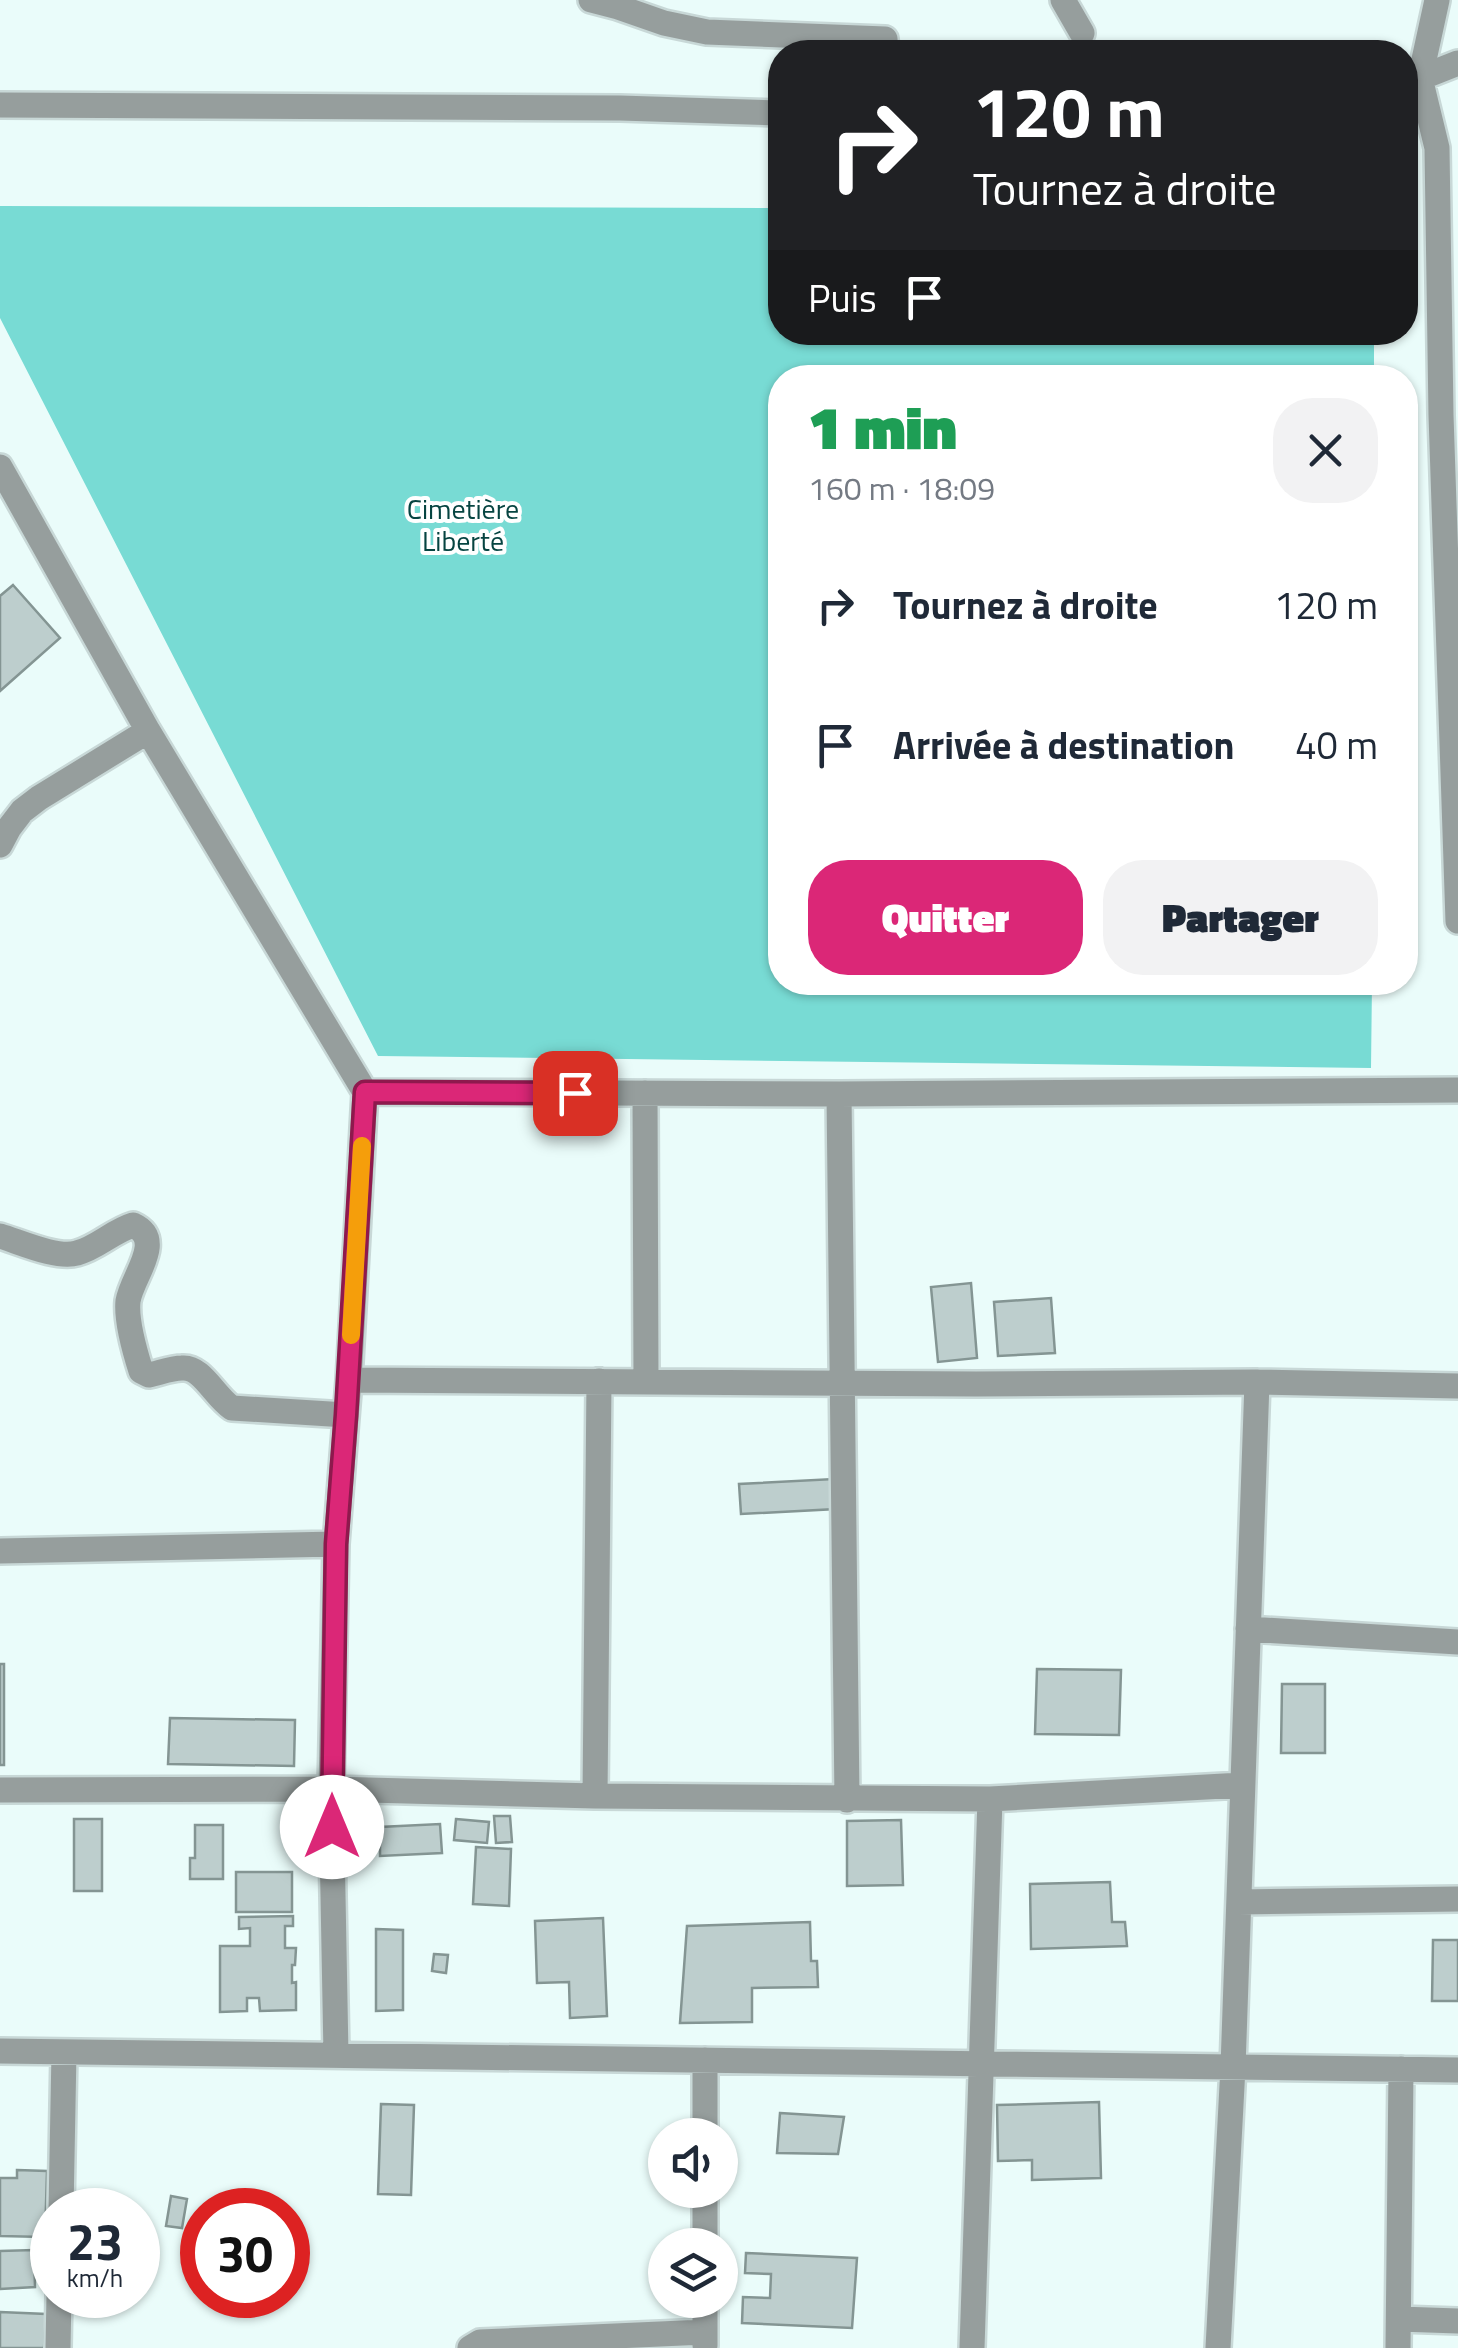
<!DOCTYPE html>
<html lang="fr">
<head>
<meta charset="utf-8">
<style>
  :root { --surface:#fff; --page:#f2f2f3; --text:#1f2937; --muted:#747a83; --accent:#db2777 }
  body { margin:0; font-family:"Titillium Web",sans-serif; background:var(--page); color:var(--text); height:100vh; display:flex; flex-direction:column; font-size:38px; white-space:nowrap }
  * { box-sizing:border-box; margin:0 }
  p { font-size:32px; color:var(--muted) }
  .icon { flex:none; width:55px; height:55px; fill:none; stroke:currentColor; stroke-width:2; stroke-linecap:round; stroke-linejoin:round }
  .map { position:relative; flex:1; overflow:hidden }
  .panel { position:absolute; left:768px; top:365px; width:650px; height:630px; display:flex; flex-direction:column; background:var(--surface); border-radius:40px; box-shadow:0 2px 8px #0004 }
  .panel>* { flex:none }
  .hud { position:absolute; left:768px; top:40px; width:650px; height:305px; border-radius:40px; box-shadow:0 2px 8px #0004; background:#202124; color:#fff; overflow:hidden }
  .fabs { position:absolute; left:648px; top:2118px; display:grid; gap:20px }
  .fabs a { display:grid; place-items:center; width:90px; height:90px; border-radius:50%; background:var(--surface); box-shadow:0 2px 8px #0004; font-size:50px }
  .speed { position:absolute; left:30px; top:2188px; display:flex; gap:20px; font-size:50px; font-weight:700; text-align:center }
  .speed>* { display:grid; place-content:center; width:130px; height:130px; border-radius:50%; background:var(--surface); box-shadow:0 2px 8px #0004; line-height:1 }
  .speed small { font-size:25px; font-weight:400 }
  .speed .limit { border:15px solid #d22; background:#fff; color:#111 }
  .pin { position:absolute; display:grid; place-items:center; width:85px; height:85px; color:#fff; margin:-42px; border-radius:20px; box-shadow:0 5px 15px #0006 }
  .me { position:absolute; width:110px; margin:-55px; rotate:0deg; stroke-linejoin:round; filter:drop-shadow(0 0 8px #0008) }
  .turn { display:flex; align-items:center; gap:35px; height:210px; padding:0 40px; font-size:45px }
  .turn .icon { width:130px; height:130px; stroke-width:2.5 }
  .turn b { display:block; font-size:70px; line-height:85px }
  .then { display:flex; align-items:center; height:95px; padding:0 40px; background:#0003; gap:20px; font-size:38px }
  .round { display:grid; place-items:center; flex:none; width:105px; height:105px; border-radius:40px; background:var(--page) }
  .head { display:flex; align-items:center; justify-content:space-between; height:170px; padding:0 40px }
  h1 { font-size:60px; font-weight:800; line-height:75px; color:#1e9e55 }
  .button { display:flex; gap:20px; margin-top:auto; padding:20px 40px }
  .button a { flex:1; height:115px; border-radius:40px; background:var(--accent); color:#fff; font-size:40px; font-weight:800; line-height:115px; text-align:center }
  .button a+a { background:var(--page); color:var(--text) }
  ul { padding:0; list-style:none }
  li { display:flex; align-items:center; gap:30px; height:140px; padding:0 40px }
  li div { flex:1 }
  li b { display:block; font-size:38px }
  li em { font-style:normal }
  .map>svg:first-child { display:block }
  .green { fill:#78dbd4 }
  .building { fill:#bdcecd; stroke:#849593; stroke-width:2.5 }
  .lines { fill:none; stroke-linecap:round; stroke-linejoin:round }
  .street-casing { stroke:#c8d8d7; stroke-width:30 }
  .street { stroke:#969e9d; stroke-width:25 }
  .route-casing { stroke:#8e194d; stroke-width:25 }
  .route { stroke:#db2777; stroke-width:18 }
  .slow { stroke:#f59e0b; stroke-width:18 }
  .labels { text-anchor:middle; stroke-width:8; stroke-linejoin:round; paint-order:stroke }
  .park-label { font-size:28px; fill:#064441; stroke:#fff }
</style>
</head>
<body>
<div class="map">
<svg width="1458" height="2348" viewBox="0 0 1458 2348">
  <rect width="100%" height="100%" fill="#eafcfa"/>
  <!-- green -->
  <path class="green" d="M0 206 780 208V332L1374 333V377L780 378V982L1372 983 1371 1068 378 1056 0 318Z"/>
  <!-- building -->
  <path class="building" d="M13 585 60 638 0 691V596Z
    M971 1283 977 1358 938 1362 931 1287Z
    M1051 1298 1055 1353 998 1356 994 1302Z
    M834 1479 836 1509 741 1514 739 1484Z
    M0 1664H4V1765H0Z
    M1037 1669 1121 1670 1119 1735 1035 1734Z
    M1282 1684H1325V1753H1281Z
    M170 1718 295 1720 294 1766 168 1764Z
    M494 1816H510L512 1842 496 1843Z
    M74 1819H102V1891H74Z
    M456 1819 489 1822 487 1843 454 1840Z
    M901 1820 903 1885 847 1886V1821Z
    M440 1824 442 1853 380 1856V1827Z
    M195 1825H223V1879H190V1858H195Z
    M476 1847 511 1849 509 1906 473 1904Z
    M236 1872H292V1912H236Z
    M1110 1882 1112 1922H1125L1127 1946 1031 1949 1030 1884Z
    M293 1916V1926H285V1948H296L295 1965H292V1983L296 1982V2010L260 2011 259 1998H247V2011L220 2012V1946H250V1928L239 1929V1917Z
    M603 1918 607 2016 570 2018 569 1982 537 1983 535 1921Z
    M810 1922 811 1961H817L818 1987 752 1988V2022L680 2023 687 1926Z
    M376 1929 403 1930V2010L376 2011Z
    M1433 1940H1458V2001H1432Z
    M434 1954 448 1955 446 1973 432 1971Z
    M1099 2102 1101 2178 1032 2180V2160L998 2161 997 2105Z
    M381 2104 414 2105 411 2195 378 2194Z
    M780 2113 844 2117 838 2154 777 2153Z
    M17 2170 47 2171 45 2237 0 2236V2178H17Z
    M171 2196 187 2199 182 2228 166 2226Z
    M34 2250 35 2287 0 2289V2251Z
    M746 2253 857 2258 852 2328 742 2323 743 2297 770 2298 771 2274 745 2273Z
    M0 2312 46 2314 44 2348H0Z"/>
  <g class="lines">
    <!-- street casing -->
    <g class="street-casing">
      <path id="street" d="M591 0 618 7 664 23 707 32 885 39 886 52
        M1063 0 1082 33
        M1458 63 1420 78 1437 148 1441 415 1458 921
        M1410 81 1420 78 1437 0
        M0 105 620 108 780 113
        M0 467 148 731 365 1092 349 1380 336 1544 331 1789 336 2055
        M0 845 9 828 22 811 39 798 148 731
        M365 1092 839 1094 1458 1090
        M645 1093 646 1382
        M839 1094 847 1800
        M0 1236C20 1242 57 1259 77 1253 97 1248 113 1231 133 1225 166 1240 132 1276 128 1301 126 1319 135 1352 141 1371L149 1375C159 1373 171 1368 182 1368 202 1366 214 1396 232 1408L346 1415
        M349 1380 976 1384 1257 1382 1458 1386
        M0 1551 336 1544
        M1248 1629 1458 1642
        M0 1790 331 1789 595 1796 990 1799
        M595 1796 599 1381
        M1239 1902 1458 1899
        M0 2051 1458 2070
        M705 2135V2060
        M61 2210 64 2052
        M705 2245V2190
        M1399 2319 1458 2321
        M705 2345V2300
        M58 2348 59 2295
        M470 2348 480 2342 705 2332
        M972 2348 990 1799 1242 1785
        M1218 2348 1233 2067 1257 1382
        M1398 2348 1401 2069"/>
    </g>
    <!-- street -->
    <use href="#street" class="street"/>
  </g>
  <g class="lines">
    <!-- route casing -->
    <g class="route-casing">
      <path id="route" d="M332 1827 336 1544 346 1415 365 1092 575 1093"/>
    </g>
    <!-- route -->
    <use href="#route" class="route"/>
    <!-- slow -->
    <path class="slow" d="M351 1335 362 1146"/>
  </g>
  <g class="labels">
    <!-- park labels -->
    <g class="park-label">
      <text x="463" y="519">Cimetière<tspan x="463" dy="32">Liberté</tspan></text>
    </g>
  </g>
</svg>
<div class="fabs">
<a><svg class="icon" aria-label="sound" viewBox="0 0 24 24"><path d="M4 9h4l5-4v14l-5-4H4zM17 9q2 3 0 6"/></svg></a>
<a><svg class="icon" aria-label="layers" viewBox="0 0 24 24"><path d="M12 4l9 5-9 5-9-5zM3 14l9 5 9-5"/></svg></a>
</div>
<div class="speed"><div>23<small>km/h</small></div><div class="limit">30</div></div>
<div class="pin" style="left:575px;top:1093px;background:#d93025"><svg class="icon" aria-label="arrive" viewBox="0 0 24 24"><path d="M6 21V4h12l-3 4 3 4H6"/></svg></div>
<svg class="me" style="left:332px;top:1827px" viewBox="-20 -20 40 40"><circle r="19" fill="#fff"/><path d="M0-13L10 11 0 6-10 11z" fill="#db2777"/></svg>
<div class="hud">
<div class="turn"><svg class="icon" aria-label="right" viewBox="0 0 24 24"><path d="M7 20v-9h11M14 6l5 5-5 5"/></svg><div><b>120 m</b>Tournez à droite</div></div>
<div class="then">Puis<svg class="icon" aria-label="arrive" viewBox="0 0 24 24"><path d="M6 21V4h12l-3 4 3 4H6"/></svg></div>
</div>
<section class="panel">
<div class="head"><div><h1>1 min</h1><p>160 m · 18:09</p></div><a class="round"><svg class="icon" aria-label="close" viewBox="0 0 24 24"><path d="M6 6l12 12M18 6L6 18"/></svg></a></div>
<ul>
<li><svg class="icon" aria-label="right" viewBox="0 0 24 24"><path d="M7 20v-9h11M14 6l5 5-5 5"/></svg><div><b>Tournez à droite</b></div><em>120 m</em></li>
<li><svg class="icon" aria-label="arrive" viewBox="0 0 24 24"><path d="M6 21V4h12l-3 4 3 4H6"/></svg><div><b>Arrivée à destination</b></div><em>40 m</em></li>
</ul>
<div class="button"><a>Quitter</a><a>Partager</a></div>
</section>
</div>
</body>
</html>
